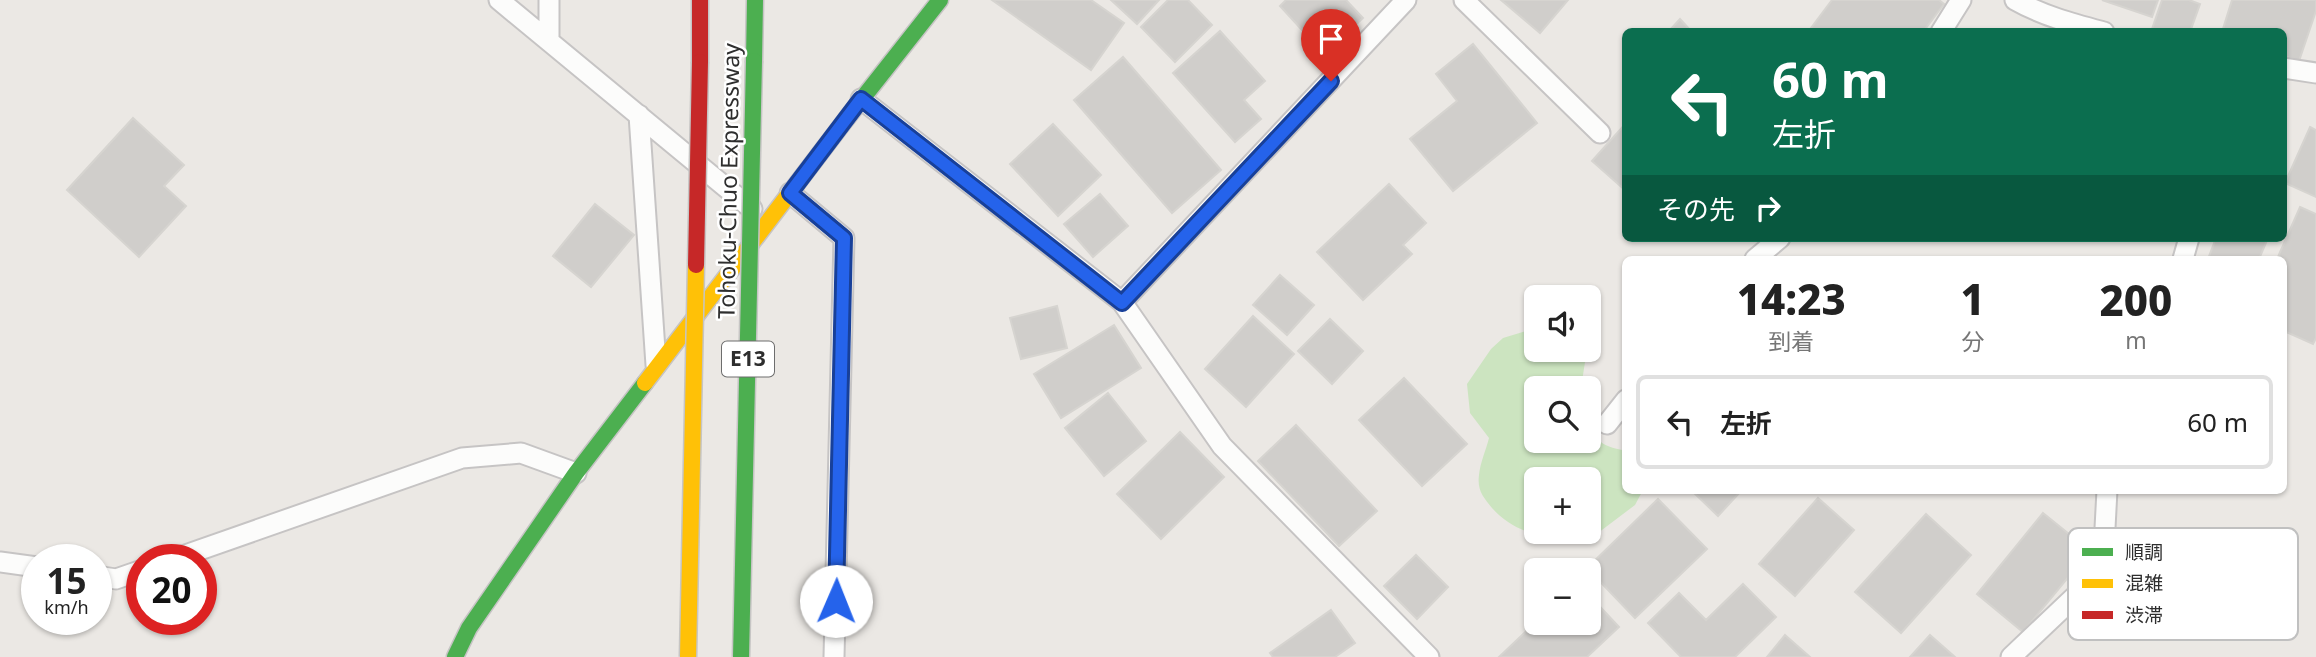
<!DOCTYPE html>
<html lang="ja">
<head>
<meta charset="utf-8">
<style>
  :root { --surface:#fff; --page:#f6f6f6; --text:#222; --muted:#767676; --line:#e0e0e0 }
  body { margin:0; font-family:"Noto Sans","Noto Sans JP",sans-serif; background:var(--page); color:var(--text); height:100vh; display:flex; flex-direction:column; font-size:26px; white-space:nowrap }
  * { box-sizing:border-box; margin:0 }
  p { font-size:23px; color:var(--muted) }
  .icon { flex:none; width:38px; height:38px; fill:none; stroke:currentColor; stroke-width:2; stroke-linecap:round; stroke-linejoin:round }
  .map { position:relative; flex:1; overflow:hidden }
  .drawer { position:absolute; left:1622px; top:256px; width:665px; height:238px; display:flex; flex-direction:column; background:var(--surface); border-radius:10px; box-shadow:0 2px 5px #0004 }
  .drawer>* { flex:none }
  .guide { position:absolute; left:1622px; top:28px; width:665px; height:214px; border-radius:10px; box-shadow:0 2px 5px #0004; background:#0b6e4f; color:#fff; overflow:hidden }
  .buttons { position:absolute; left:1524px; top:285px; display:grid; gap:14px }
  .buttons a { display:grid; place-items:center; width:77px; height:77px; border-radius:10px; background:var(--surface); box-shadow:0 2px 5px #0004; font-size:35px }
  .speed { position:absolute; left:21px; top:544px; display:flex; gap:14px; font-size:35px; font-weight:700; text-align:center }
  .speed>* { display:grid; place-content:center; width:91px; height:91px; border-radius:50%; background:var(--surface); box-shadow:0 2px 5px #0004; line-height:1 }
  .speed small { font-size:18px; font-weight:400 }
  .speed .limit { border:10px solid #d22; background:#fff; color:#111 }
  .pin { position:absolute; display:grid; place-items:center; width:60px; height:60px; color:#fff; margin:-72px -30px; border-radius:50% 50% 50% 0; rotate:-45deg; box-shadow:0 0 7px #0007 }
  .pin .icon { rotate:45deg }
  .me { position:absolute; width:77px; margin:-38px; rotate:1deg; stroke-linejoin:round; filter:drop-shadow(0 0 5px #0008) }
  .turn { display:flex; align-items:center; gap:24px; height:147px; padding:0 35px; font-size:32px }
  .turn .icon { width:91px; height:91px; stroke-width:2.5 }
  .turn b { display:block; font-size:49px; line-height:60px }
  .then { display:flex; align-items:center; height:66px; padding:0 35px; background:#0003; gap:14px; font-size:26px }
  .eta { display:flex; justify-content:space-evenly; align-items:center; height:119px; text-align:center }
  .eta b { font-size:42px; font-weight:800; line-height:49px }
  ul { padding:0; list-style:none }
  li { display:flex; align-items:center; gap:21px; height:94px; margin:0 14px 10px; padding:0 21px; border:4px solid var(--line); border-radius:10px }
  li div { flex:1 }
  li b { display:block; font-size:26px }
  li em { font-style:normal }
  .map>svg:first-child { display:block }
  .green { fill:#cce4c0; fill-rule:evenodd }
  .building { fill:#d0cecb; stroke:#d6d4d0; stroke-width:2 }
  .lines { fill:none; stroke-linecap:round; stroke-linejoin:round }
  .lane-casing { stroke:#c6c4c4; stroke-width:23 }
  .fast-casing { stroke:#c6c4c4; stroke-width:19 }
  .slow-casing { stroke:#c6c4c4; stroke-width:19 }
  .jam-casing { stroke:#c6c4c4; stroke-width:19 }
  .lane { stroke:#fcfcfb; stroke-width:19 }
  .fast { stroke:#4caf50; stroke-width:16 }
  .slow { stroke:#ffc107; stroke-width:16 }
  .jam { stroke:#c62828; stroke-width:16 }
  .fast-bridge-casing { stroke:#c6c5c4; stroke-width:19; stroke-linecap:butt }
  .slow-bridge-casing { stroke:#c6c5c4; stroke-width:19; stroke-linecap:butt }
  .jam-bridge-casing { stroke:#c6c5c4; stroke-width:19; stroke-linecap:butt }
  .fast-bridge { stroke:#4caf50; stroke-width:16 }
  .slow-bridge { stroke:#ffc107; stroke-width:16 }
  .jam-bridge { stroke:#c62828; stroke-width:16 }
  .route-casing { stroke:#184099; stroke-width:18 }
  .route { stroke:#2563eb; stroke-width:12 }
  .labels { text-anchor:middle; stroke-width:5; stroke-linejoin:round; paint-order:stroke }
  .shield { fill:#fff; stroke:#6d6d6d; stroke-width:2 }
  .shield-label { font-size:21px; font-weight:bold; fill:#2e2e2e }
  .street-label { font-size:23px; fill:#2e2e2e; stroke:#fff }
  .key { fill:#fff; stroke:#c0c0c0; stroke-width:2 }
  .key-label { font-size:19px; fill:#2e2e2e }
</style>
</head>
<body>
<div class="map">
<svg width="2316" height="657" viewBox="0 0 2316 657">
  <rect width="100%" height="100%" fill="#ebe8e4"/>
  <!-- green -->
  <path class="green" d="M1536 328V350H1578L1585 362 1581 388H1536V441H1589V424C1598 445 1605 446 1626 451V490H1643L1635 505 1586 542C1551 539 1517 536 1492 508 1483 497 1477 490 1479 475 1480 463 1486 450 1489 438L1470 413 1467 384 1491 349 1503 338ZM1536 480H1589V532H1536Z"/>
  <!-- building -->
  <path class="building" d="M992 0H1091L1124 23 1091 70Z
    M1111 0H1159L1137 24Z
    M1168 0H1188L1212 25 1175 62 1141 27Z
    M1286 0H1346L1363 18 1324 54 1280 6Z
    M1501 0H1568L1540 33Z
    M1832 0H1939L1944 4 1923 32H1808Z
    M2102 0H2158L2152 17Z
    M2162 0H2189L2200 4 2190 32H2157L2152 29Z
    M2232 0H2316V11L2299 61 2284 56V32H2222Z
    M1680 19 1692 32H1668Z
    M1220 31 1265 81 1244 100 1261 119 1235 142 1173 73Z
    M1473 44 1537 123 1453 191 1410 139 1457 101 1436 74Z
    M1123 57 1221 170 1172 213 1074 100Z
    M133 118 184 165 164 186 186 206 139 257 67 190Z
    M1626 123V191L1592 161Z
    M1053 124 1101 175 1058 216 1010 164Z
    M2310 127 2316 130V197L2285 183Z
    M1389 184 1426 223 1403 245 1412 254 1363 300 1317 252Z
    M1100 194 1128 226 1093 257 1064 224Z
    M595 204 634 235 591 287 553 256Z
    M2300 207 2316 214V338L2313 344 2284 331V259H2277Z
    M2216 238H2268L2259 259H2208Z
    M1280 275 1314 305 1287 335 1253 305Z
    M1057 306 1067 348 1021 359 1010 318Z
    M1253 316 1294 354 1246 407 1205 369Z
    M1330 319 1363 351 1332 384 1298 351Z
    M1114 325 1141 368 1061 418 1034 374Z
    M1404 378 1467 444 1422 486 1359 420Z
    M1108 393 1146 441 1104 476 1065 428Z
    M1296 425 1377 511 1339 546 1258 461Z
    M1180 432 1224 477 1161 539 1117 494Z
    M1691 490H1742L1718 516Z
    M1818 498 1854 530 1795 596 1759 564Z
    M1658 499 1707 549 1635 618 1587 568Z
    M2043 513 2090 551 2023 632 1977 594Z
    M1926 514 1971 555 1901 633 1855 592Z
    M1416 555 1448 587 1417 619 1384 586Z
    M1743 584 1776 617 1735 657H1681L1648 623 1679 593 1706 620Z
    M1589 595 1619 627 1587 657H1499L1536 622 1589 623Z
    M1331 610 1355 643 1335 657H1273L1270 653Z
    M1785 635 1810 657H1767Z
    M1930 635 1955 657H1910Z"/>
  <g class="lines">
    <!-- lane casing -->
    <g class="lane-casing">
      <path id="lane" d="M499 0 752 209
        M549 0V39
        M1464 0 1600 133
        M2015 0C2043 16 2074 24 2104 32
        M1941 32 1961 0
        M2284 68 2316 73
        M861 99 1122 302 1222 446 1429 657
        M639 115 656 365
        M790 193 844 238 834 657
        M1755 259 1780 238
        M2183 259 2189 238
        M1122 302 1406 0
        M1607 424 1626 400
        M171 560 462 458 521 453 576 473
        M0 562 37 567
        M96 576 116 579 142 570
        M2011 657 2087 585 2104 547 2107 490"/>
    </g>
    <!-- fast casing -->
    <g class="fast-casing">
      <path id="fast" d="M754 61 755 0
        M847 118 940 0
        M455 657 469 628 576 473 645 383"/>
    </g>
    <!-- slow casing -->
    <g class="slow-casing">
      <path id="slow" d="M645 383 847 118"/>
    </g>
    <!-- jam casing -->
    <g class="jam-casing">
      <path id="jam" d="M700 0V62"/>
    </g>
    <!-- lane -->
    <use href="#lane" class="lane"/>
    <!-- fast -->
    <use href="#fast" class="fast"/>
    <!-- slow -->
    <use href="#slow" class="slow"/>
    <!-- jam -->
    <use href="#jam" class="jam"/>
    <!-- fast-bridge casing -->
    <g class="fast-bridge-casing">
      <path id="fast-bridge" d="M741 657 754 61"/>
    </g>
    <!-- slow-bridge casing -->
    <g class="slow-bridge-casing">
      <path id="slow-bridge" d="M688 657 696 265"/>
    </g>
    <!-- jam-bridge casing -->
    <g class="jam-bridge-casing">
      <path id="jam-bridge" d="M696 265 700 62"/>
    </g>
    <!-- fast-bridge -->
    <use href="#fast-bridge" class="fast-bridge"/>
    <!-- slow-bridge -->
    <use href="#slow-bridge" class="slow-bridge"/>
    <!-- jam-bridge -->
    <use href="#jam-bridge" class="jam-bridge"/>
  </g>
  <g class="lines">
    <!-- route casing -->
    <g class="route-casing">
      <path id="route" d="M836 601 844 238 790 193 861 99 1122 303 1331 81"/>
    </g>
    <!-- route -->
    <use href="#route" class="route"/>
  </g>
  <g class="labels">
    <!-- shield labels -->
    <rect class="shield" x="722" y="341.5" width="52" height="35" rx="5"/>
    <g class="shield-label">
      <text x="748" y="366">E13</text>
    </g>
    <!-- street labels -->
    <g class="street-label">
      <text transform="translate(729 181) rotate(-89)" y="8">Tohoku-Chuo Expressway</text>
    </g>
  </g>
  <!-- legend -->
  <rect x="2068" y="528" width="230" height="112" rx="10" class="key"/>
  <rect x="2082" y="548" width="31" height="8" fill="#4caf50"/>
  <rect x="2082" y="579" width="31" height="9" fill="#ffc107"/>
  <rect x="2082" y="611" width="31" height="8" fill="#c62828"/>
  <g class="key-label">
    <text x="2125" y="559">順調</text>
    <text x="2125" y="590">混雑</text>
    <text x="2125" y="622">渋滞</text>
  </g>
</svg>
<div class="buttons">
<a><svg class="icon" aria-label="sound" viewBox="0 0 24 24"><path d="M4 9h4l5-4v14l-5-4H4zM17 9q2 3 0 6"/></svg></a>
<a><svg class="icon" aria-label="search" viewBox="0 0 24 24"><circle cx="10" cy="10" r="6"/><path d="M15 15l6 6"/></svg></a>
<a>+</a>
<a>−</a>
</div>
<div class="speed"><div>15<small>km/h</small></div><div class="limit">20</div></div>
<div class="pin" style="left:1331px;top:81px;background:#d93025"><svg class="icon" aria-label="arrive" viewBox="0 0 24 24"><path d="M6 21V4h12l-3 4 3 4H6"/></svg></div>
<svg class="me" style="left:836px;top:601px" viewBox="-20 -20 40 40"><circle r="19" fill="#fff"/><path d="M0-13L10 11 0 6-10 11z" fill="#2563eb"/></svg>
<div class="guide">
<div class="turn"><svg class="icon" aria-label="left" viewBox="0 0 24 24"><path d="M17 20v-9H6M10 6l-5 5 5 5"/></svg><div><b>60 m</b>左折</div></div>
<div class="then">その先<svg class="icon" aria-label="right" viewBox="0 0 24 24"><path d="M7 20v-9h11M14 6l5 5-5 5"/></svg></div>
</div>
<section class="drawer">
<div class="eta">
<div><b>14:23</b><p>到着</p></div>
<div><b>1</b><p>分</p></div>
<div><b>200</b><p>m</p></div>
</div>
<ul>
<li><svg class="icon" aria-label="left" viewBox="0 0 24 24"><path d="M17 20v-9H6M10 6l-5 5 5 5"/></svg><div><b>左折</b></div><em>60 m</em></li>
</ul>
</section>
</div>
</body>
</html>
